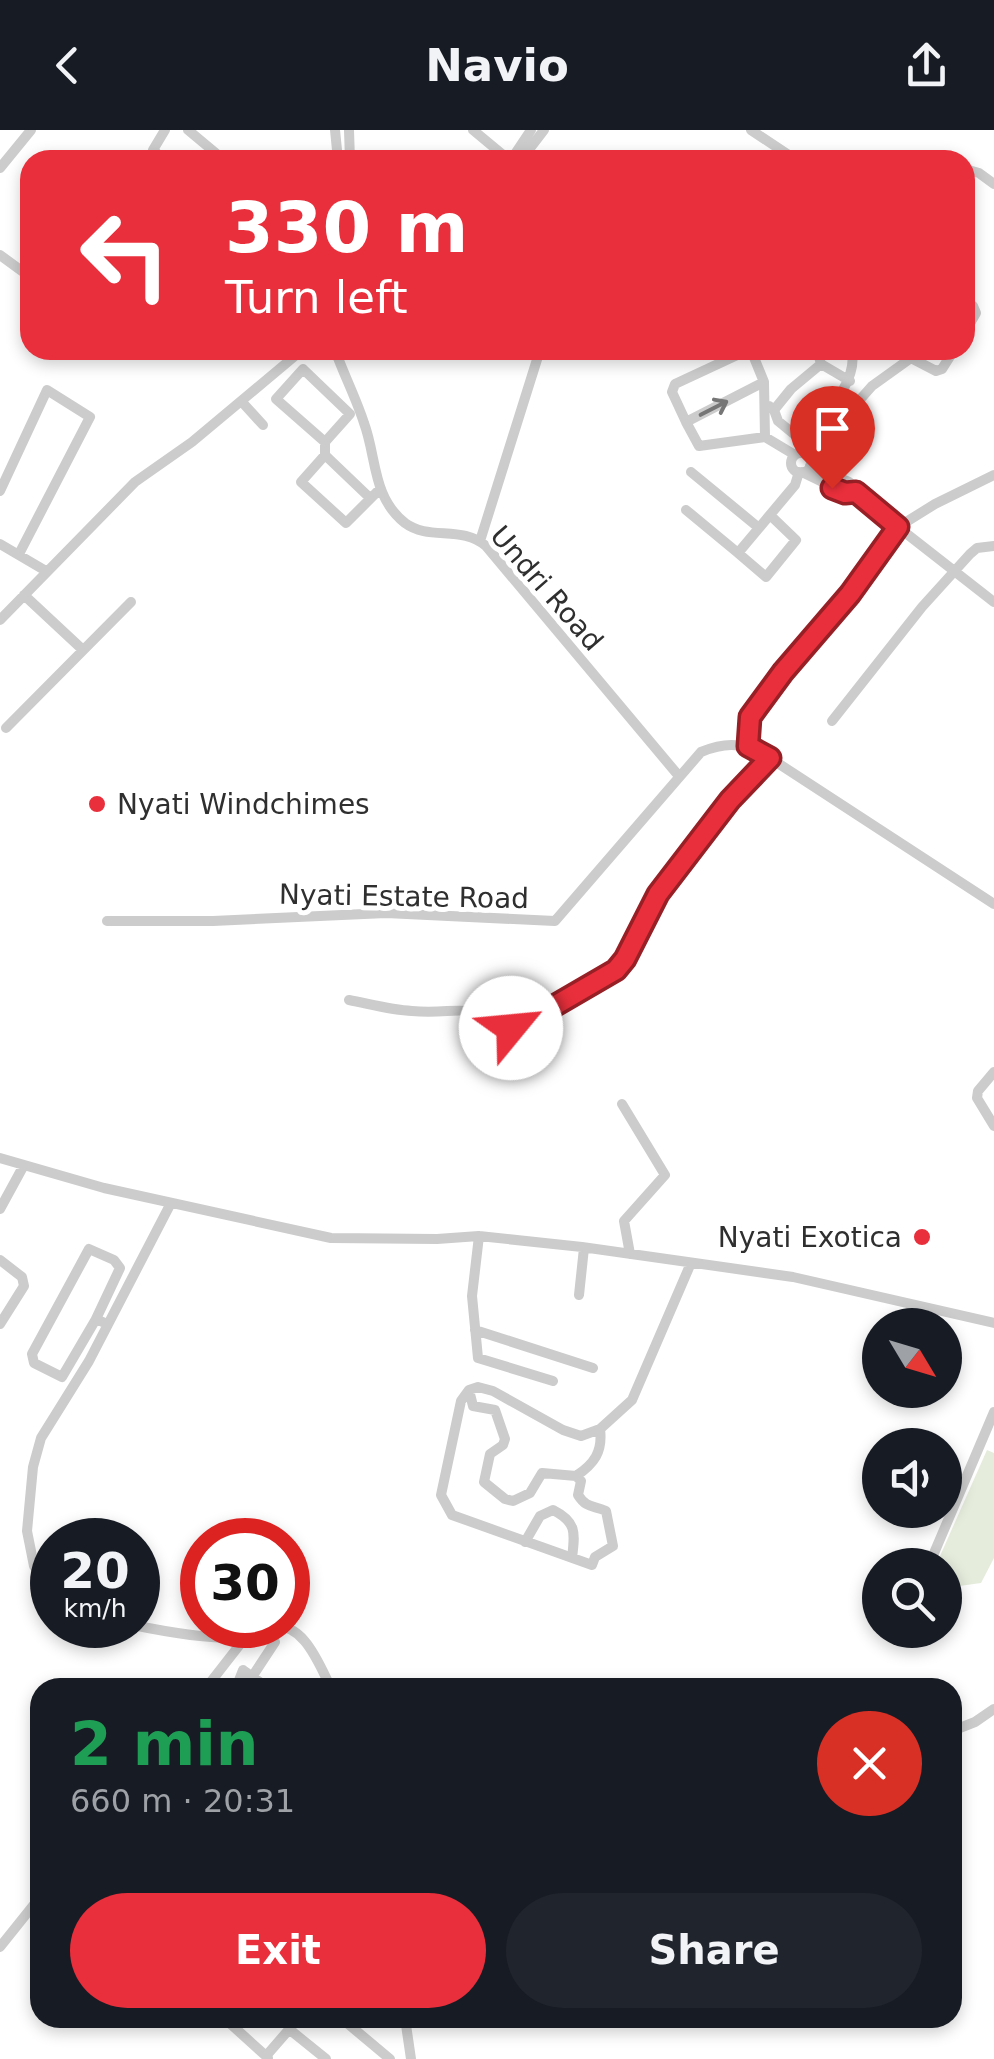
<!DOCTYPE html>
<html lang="en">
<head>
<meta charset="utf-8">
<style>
  :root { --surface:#171b24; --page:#20242c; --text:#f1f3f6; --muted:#9ea1a6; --accent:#e82f3b }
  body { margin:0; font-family:"DejaVu Sans",sans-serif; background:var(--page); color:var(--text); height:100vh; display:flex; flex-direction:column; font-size:38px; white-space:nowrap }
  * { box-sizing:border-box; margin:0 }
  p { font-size:32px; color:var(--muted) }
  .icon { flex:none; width:55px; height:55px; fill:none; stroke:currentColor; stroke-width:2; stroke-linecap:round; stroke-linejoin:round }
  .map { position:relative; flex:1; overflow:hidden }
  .details { position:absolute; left:30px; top:1548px; width:932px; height:350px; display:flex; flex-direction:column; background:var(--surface); border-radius:30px; box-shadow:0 5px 15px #0003 }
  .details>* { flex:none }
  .top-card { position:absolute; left:20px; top:20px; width:955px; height:210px; border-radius:30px; box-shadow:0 5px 15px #0003; background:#e82f3b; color:#fff; overflow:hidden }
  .needle { width:65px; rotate:128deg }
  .tools { position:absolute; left:862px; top:1178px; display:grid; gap:20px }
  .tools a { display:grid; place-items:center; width:100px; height:100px; border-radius:50%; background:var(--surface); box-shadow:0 5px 15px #0003; font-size:50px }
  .speed { position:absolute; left:30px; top:1388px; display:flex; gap:20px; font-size:50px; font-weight:700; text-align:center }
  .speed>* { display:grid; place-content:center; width:130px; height:130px; border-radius:50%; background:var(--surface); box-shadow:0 5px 15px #0003; line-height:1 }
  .speed small { font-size:25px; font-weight:400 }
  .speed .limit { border:15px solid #d22; background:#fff; color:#111 }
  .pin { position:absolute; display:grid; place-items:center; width:85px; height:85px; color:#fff; margin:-102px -42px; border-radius:50% 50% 50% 0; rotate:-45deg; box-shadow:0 0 10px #0007 }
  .pin .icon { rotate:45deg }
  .me { position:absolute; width:110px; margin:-55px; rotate:62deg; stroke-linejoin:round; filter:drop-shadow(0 0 8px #0008) }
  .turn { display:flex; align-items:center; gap:35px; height:210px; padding:0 40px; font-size:45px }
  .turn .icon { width:130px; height:130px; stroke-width:2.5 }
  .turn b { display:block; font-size:70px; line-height:85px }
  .round { display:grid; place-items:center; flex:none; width:105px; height:105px; border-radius:52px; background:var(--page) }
  .head { display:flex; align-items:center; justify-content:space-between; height:170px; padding:0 40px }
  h1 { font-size:60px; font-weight:800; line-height:75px; color:#1e9e55 }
  .primary-button { display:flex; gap:20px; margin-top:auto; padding:20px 40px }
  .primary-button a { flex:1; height:115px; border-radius:60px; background:var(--accent); color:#fff; font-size:40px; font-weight:800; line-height:115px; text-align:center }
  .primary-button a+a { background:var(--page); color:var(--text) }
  header { display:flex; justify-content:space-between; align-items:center; height:130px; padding:0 40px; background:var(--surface); font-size:45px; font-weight:800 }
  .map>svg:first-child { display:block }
  .green { fill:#e5ecdc }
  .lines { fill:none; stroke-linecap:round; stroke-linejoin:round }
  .minor { stroke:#ccc; stroke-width:10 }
  .oneway { stroke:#767676 }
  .route-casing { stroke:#971f26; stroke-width:25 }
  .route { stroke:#e82f3b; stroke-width:18 }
  .poi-dot { fill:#e82f3b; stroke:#fff; stroke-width:4 }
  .labels { text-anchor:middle; stroke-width:10; stroke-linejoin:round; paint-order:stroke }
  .street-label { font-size:28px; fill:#2f2f2f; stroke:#fff }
  .poi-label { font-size:28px; fill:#2f2f2f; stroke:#fff; text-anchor:start }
</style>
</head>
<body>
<header><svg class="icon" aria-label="back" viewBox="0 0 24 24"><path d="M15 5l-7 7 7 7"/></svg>Navio<svg class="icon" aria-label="share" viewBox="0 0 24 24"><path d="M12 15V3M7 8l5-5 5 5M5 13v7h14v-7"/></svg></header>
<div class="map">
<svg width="994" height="1929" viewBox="0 0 994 1929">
  <rect width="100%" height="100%" fill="#fff"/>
  <!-- green -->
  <path class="green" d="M987 1320 994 1323V1428L981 1453 945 1458V1435H936Z"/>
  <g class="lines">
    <!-- minor -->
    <path class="minor" d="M188 0 224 30
      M335 0 338 30
      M349 0 350 30
      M473 0 509 30
      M751 0 796 30
      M164 30 153 20 165 0
      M511 30 531 0
      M521 30 544 0
      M0 38 31 0
      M965 39 979 43 994 54
      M0 125 30 147
      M965 171 973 176 976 183 965 202
      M335 220C344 245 356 268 364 293 377 328 372 367 405 393 429 411 462 395 486 416L678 645
      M751 220 764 252 765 307
      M817 220 821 234 850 251
      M907 220 911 228 936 241 942 239 954 220
      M764 252 686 292 699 316 765 307 795 325
      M242 272 263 295
      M769 276 774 280 791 259 821 234
      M774 280 778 291 801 310C823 284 858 256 852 220
      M686 292 672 262 675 254 748 220
      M325 312 276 269 303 239 350 284 325 312V325L301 352 346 393 379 360
      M791 333a10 10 0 1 1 20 0a10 10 0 1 1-20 0Z
      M325 325 370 368
      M809 327 872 256 911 228
      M810 336 849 352 898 397 994 472
      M691 342 759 398
      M802 342 845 363 856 362
      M0 361 47 260 90 287 19 424
      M686 380 738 423 795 355 799 342
      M480 411 540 220
      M0 414 46 441
      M738 423 766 447 796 410 770 385
      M24 465 83 520
      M0 490 135 352 192 312 302 220
      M832 591 922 477 970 424 977 418 994 416
      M6 598 131 472
      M748 616 750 587 850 464 898 397 935 374 994 345
      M107 791H213L386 783 555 791 701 622C728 611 744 613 770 628L994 774
      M349 870C370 874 391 880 412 881 458 885 467 870 511 898L519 897 616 840 625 829 658 764 730 670 770 628
      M994 942 978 961 977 968 994 996
      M622 974 665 1045 624 1091 630 1124
      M0 1028 104 1058 331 1108 437 1109 479 1106 582 1117 793 1147 994 1193
      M0 1079 24 1035
      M479 1106 472 1166 478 1228 553 1251
      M0 1130 22 1147 24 1156 0 1194
      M579 1165 584 1118
      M96 1189 120 1138 114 1130 89 1119 32 1224 34 1233 62 1247 96 1189 107 1194
      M475 1200 593 1238
      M469 1260 473 1276 495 1280 505 1309 503 1315 490 1324 484 1352 505 1369 513 1371 530 1363 542 1343 576 1346 581 1351 578 1365C587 1379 593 1375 606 1381L613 1416 595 1427 592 1435 452 1385 441 1365 461 1271 469 1260 478 1257 493 1261 563 1300 581 1306 600 1299 632 1270 691 1133
      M576 1346C594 1334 603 1322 600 1299
      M525 1412 540 1386 553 1380C577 1392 575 1403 572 1428
      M929 1435 994 1282
      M52 1455 34 1436 27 1401 33 1337 41 1308 89 1231 171 1073
      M133 1495C167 1502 206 1509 241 1508 251 1508 259 1499 269 1497 303 1489 319 1534 331 1558
      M252 1547 275 1512
      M206 1558 245 1508
      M236 1558 243 1540 268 1558
      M952 1601 975 1592 994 1579
      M0 1817 40 1767
      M224 1888 266 1926
      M341 1888 390 1929
      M405 1888 411 1929
      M289 1899 326 1929
      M268 1928 266 1926 299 1888"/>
  </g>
  <!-- one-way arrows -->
  <defs><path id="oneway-shaft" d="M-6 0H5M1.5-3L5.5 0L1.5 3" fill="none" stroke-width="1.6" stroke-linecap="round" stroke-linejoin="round" transform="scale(2.5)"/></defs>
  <use class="oneway" href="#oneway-shaft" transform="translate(714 278) rotate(-27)"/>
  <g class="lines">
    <!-- route casing -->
    <g class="route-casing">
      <path id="route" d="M511 898 530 890 616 840 625 829 658 764 730 670 770 628 748 616 750 587 783 542 850 464 898 397 856 362 845 363 832 358"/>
    </g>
    <!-- route -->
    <use href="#route" class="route"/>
  </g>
  <!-- markers -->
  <g class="poi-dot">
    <circle cx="97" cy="674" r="10"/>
    <circle cx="922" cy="1107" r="10"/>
  </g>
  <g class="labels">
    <!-- street labels -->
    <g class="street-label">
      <text transform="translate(547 458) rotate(49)" y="10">Undri Road</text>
      <text transform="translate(404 766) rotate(1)" y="10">Nyati Estate Road</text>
    </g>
    <!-- poi labels -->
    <g class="poi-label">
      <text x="117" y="684">Nyati Windchimes</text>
      <text x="902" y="1117" text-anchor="end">Nyati Exotica</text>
    </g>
  </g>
</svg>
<div class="tools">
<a><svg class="needle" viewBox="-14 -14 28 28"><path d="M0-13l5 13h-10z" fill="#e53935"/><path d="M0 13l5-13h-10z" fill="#9ea1a6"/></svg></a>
<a><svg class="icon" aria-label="sound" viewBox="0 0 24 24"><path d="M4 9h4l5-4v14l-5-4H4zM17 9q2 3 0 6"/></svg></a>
<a><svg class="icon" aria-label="search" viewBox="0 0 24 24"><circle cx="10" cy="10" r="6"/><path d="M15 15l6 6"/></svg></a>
</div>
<div class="speed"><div>20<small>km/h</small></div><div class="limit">30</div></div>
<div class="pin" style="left:832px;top:358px;background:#d93025"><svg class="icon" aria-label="arrive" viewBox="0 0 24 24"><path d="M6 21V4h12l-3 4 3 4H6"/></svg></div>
<svg class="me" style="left:511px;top:898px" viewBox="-20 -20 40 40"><circle r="19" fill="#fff"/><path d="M0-13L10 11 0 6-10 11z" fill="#e82f3b"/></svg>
<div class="top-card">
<div class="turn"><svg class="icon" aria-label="left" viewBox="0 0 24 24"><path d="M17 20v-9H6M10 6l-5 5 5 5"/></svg><div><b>330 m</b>Turn left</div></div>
</div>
<section class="details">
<div class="head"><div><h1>2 min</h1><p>660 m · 20:31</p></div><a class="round" style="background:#d93025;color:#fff"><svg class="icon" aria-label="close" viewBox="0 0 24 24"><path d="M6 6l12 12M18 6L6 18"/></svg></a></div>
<div class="primary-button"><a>Exit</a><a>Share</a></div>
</section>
</div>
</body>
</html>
